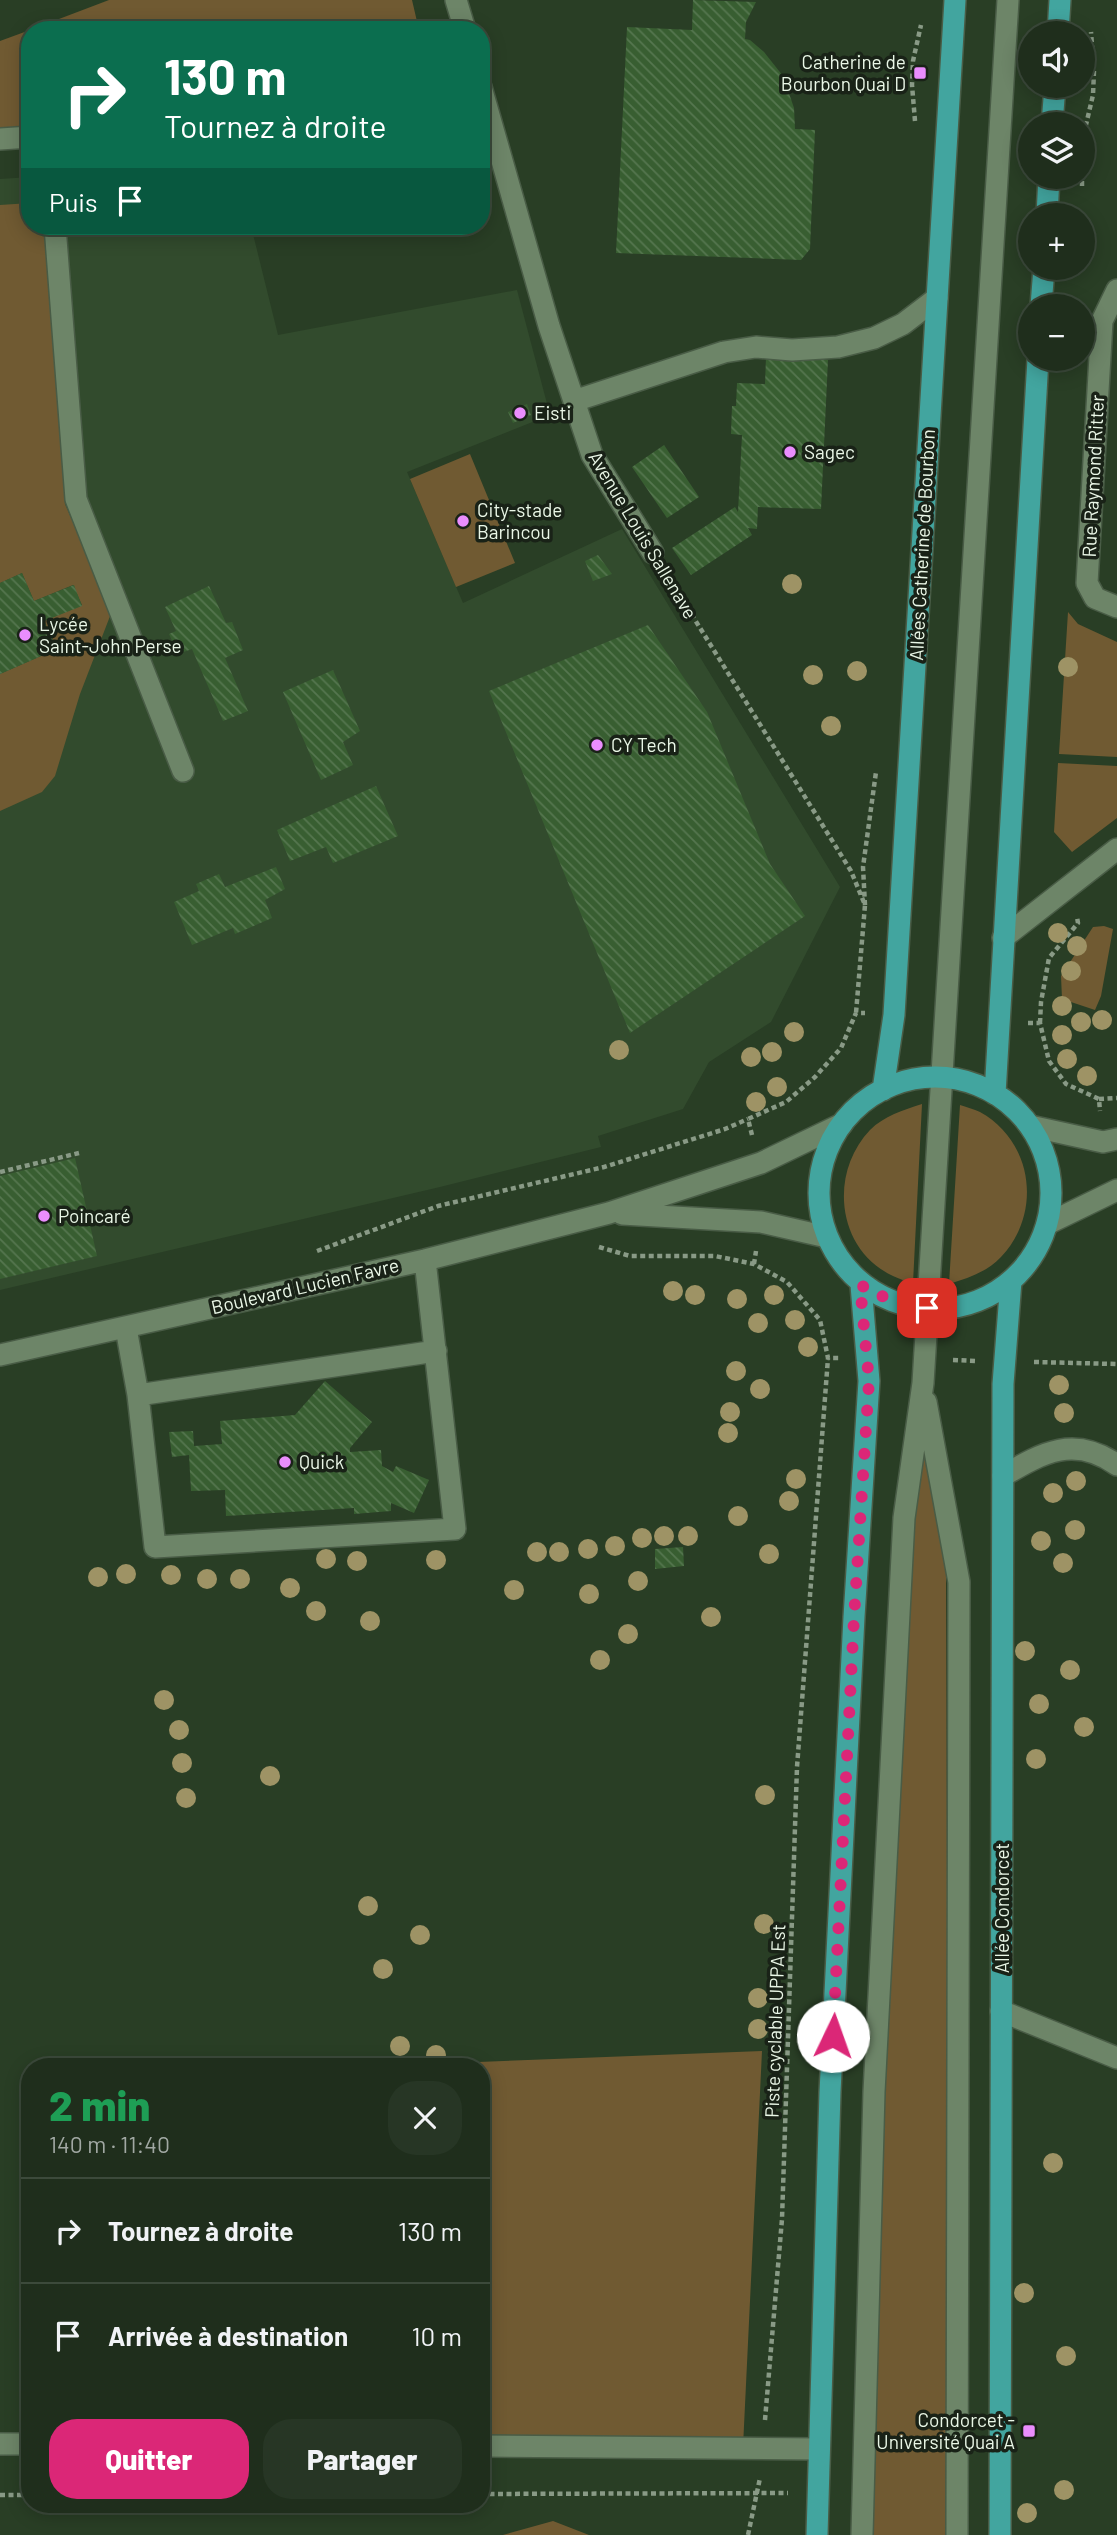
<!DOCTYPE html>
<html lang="fr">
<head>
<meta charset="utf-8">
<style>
  :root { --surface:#1f2e1c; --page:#273625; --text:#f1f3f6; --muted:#a1a8a3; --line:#3c4a3b; --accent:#db2777 }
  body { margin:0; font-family:Barlow,sans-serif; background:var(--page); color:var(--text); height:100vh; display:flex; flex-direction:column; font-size:26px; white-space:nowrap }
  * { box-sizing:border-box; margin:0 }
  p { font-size:23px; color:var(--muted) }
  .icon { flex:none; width:38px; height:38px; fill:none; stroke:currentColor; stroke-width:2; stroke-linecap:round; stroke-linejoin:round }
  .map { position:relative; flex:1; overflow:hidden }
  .panel { position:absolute; left:21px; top:2058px; width:469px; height:455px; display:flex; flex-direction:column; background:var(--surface); border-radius:28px; box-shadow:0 4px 18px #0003,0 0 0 2px var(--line) }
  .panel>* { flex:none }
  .banner { position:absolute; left:21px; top:21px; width:469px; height:214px; border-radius:28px; box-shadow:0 4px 18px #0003,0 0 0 2px var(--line); background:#0b6e4f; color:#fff; overflow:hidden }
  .controls { position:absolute; left:1018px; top:21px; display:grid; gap:14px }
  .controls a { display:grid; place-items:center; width:77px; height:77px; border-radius:50%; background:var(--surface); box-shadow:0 4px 18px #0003,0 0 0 2px var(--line); font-size:35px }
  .pin { position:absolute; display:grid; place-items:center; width:60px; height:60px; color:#fff; margin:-30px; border-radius:14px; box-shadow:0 4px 10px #0006 }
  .me { position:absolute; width:77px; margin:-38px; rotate:3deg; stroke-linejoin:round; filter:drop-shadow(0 0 5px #0008) }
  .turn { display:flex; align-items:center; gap:24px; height:147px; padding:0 28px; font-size:32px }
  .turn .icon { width:91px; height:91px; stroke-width:2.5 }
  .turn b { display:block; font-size:49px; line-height:60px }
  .then { display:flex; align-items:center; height:66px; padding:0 28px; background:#0003; gap:14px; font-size:26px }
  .round { display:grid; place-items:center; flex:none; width:74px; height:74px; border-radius:28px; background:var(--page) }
  .head { display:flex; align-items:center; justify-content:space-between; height:119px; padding:0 28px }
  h1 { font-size:42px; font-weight:800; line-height:52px; color:#1e9e55 }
  .primary-button { display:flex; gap:14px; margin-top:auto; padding:14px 28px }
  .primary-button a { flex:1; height:80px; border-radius:28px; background:var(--accent); color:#fff; font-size:28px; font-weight:800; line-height:80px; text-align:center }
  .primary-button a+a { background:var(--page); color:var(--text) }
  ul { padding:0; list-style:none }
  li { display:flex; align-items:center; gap:21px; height:105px; padding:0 28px; border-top:2px solid var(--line) }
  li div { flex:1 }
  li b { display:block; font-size:26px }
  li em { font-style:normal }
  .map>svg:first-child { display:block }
  .built { fill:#324b2d }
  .green { fill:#705a32 }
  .building { fill:url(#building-back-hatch) }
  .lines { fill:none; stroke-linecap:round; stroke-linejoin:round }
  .minor-casing { stroke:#495c46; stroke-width:24 }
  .major-casing { stroke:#495c46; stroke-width:24 }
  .path { stroke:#899a86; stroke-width:4.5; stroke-dasharray:5 3.5; stroke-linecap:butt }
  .minor { stroke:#6d8568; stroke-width:21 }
  .major { stroke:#42a59f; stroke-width:21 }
  .tree { fill:#9e9365 }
  .route { stroke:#db2777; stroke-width:12; stroke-dasharray:0 21.6 }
  .poi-dot { fill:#ea8dfd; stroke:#192217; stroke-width:2.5 }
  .labels { text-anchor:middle; stroke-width:7; stroke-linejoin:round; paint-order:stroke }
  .poi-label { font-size:19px; fill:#eaf7e7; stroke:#192217; text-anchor:start }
  .street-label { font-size:19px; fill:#eaf7e7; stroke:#192217 }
</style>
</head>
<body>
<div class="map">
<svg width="1117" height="2535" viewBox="0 0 1117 2535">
  <defs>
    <pattern id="building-back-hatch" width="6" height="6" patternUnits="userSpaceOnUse" patternTransform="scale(1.75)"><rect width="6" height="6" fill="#385e31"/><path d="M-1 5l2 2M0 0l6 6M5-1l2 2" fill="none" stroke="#55764f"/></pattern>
  </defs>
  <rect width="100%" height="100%" fill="#293e25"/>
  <!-- built -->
  <path class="built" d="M30 177V226H251L278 335 517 290 550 415 407 472 463 603 622 529 840 887 771 1022 709 1062 683 1109 598 1136 601 1147 440 1187 0 1290V179Z"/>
  <!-- green -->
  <path class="green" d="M109 0H412L419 30H30Z
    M30 30V126L0 128V41Z
    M30 203V226H47L65 504 112 611 80 694 55 776 42 792 0 811V674L57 649 44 621 82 605 73 585 34 601 22 573 0 583V205Z
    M470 454 515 563 456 587 410 479Z
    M1068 612 1078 624 1117 642V757L1059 754Z
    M1058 763 1117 766V818L1072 852 1054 832Z
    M1104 926 1113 929 1101 996 1095 1010 1062 999 1061 976 1093 927Z
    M922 1104 913 1283C906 1281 899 1279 893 1276 836 1249 829 1173 870 1130 884 1116 903 1110 922 1104Z
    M960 1105C966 1107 974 1109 980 1112 1034 1142 1042 1214 1001 1257 987 1272 968 1278 949 1284Z
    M922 1413 946 1566 949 2535H873L883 2133 908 1604Z
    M762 2051 743 2447H481V2067H402L401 2065Z
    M553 2521 589 2535H503Z"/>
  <!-- building -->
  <path class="building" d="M693 0 756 2 746 22 745 39 750 40 764 52 783 76 794 108 795 129 815 130 810 249 801 260 616 253 627 27 692 30Z
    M766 357 828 360 821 509 758 507 757 529 748 528 752 535 691 575 672 548 735 507 738 512 742 435 731 434 732 406H736L737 383 765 384Z
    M527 404 531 415 513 423 508 412Z
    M664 445 699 497 667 518 632 467Z
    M598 555 612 574 593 581 585 561Z
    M22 573 34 601 74 585 82 606 44 621 57 649 0 674V583Z
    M209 586 226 623 232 622 243 650 225 658 248 711 223 721 192 649 178 654 169 634 176 631 165 607Z
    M648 625 707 712 770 864 805 916 630 1033 489 691Z
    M333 670 360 731 343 742 353 765 321 780 283 692Z
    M376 786 398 836 333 863 326 847 290 861 277 830Z
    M276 867 285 889 265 900 272 918 235 934 233 928 192 945 174 902 199 891 196 884 219 874 225 887Z
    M75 1158 97 1256 0 1279V1176Z
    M325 1381 372 1422 350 1448V1452L381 1450 382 1466 393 1472 396 1466 429 1480 414 1513 391 1503V1511L354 1514V1508L226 1516 225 1490 191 1491 189 1455 172 1457 169 1432 193 1431 194 1446 222 1444 220 1421 295 1415Z
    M683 1547 684 1566 655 1569V1549Z"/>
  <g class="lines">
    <!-- minor casing -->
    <g class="minor-casing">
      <path id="minor" d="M456 0 465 30
        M481 87 549 326 592 455 653 553
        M0 139 30 137
        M55 226 76 499 183 771
        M1117 290 1102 321 1087 583 1095 598 1117 607
        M574 401 724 352 756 347 792 350 838 347 874 338 903 324 937 298
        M1003 938 1117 849
        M1030 1126 1103 1142 1117 1139
        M622 1214 761 1222 827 1237
        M1047 1224 1117 1190
        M126 1328 138 1395 155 1547 455 1529 425 1260
        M0 1355 425 1260 609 1213 761 1163 842 1124
        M138 1395 436 1351
        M926 1402 959 1582 957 2535
        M1003 1476C1043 1452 1075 1435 1117 1465
        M1001 2011 1117 2058
        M0 2444H30
        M481 2446 819 2449
        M862 2535 874 2092 904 1518 923 1383 1008 0"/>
    </g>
    <!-- major casing -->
    <g class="major-casing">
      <path id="major" d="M1058 33 1060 0
        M1052 124 1055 86
        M1047 215 1049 177
        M1041 306 1044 268
        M819 1193a116 116 0 1 1 232 0a116 116 0 1 1-232 0Z
        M883 1090 894 1015 955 0
        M995 1094 1038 359
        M817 2535 830 2092 854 1617 869 1381 861 1285
        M1000 2535 1003 1384 1011 1281"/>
    </g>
    <!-- path -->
    <path class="path" d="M915 121 912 85 913 61 921 25
      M1083 160 1085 129 1093 95 1094 71 1091 32
      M1082 186V177
      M669 578 851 871 865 905 856 1013
      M865 905 863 867 876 772
      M1028 1023H1040L1049 1061 1066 1084 1099 1099 1100 1111
      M1040 1023 1041 1002 1049 958 1078 923 1077 917
      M1099 1099 1117 1098
      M752 1135 748 1119 786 1102 815 1077 841 1048 856 1013H865
      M0 1172 79 1153
      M599 1247 630 1256H715L754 1264 787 1282 820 1320 828 1358H840
      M317 1251 438 1206 604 1167 725 1129 748 1119
      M754 1264 756 1251
      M953 1360 976 1361
      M1034 1362 1117 1364
      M765 2420 782 2219 797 1767 828 1358
      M481 2494 788 2493
      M0 2495H30
      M748 2535 760 2478"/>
    <!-- minor -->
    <use href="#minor" class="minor"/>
    <!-- major -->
    <use href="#major" class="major"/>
  </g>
  <!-- trees -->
  <g class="tree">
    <circle cx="792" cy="584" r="10"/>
    <circle cx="1068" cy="667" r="10"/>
    <circle cx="857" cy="671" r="10"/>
    <circle cx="813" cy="675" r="10"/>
    <circle cx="831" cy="726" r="10"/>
    <circle cx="1058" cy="933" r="10"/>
    <circle cx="1077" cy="946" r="10"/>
    <circle cx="1071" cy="971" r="10"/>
    <circle cx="1062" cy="1006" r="10"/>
    <circle cx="1102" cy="1020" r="10"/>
    <circle cx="1081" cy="1022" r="10"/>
    <circle cx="794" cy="1032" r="10"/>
    <circle cx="1062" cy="1035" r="10"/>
    <circle cx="619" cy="1050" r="10"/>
    <circle cx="772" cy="1052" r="10"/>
    <circle cx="751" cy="1057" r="10"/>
    <circle cx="1067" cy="1059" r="10"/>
    <circle cx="1087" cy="1076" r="10"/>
    <circle cx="777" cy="1087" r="10"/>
    <circle cx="756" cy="1102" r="10"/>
    <circle cx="673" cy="1291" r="10"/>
    <circle cx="695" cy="1295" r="10"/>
    <circle cx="774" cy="1295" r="10"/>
    <circle cx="737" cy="1299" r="10"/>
    <circle cx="795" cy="1320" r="10"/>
    <circle cx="758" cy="1323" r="10"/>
    <circle cx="808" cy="1347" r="10"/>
    <circle cx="736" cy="1371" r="10"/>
    <circle cx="1059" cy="1385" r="10"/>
    <circle cx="760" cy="1389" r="10"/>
    <circle cx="730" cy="1412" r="10"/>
    <circle cx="1064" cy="1413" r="10"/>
    <circle cx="728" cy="1433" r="10"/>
    <circle cx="796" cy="1479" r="10"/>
    <circle cx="1076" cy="1481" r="10"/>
    <circle cx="1053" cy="1493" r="10"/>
    <circle cx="789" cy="1501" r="10"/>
    <circle cx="738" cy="1516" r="10"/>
    <circle cx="1075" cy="1530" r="10"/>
    <circle cx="664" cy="1536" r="10"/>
    <circle cx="688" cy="1536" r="10"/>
    <circle cx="642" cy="1538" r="10"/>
    <circle cx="1041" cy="1541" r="10"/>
    <circle cx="615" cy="1546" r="10"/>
    <circle cx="588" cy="1549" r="10"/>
    <circle cx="537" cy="1552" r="10"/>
    <circle cx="559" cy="1552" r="10"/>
    <circle cx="769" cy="1554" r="10"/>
    <circle cx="326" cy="1559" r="10"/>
    <circle cx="436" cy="1560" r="10"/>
    <circle cx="357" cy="1561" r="10"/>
    <circle cx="1063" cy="1563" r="10"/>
    <circle cx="126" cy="1574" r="10"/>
    <circle cx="171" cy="1575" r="10"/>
    <circle cx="98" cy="1577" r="10"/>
    <circle cx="207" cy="1579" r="10"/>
    <circle cx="240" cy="1579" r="10"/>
    <circle cx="638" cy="1581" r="10"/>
    <circle cx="290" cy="1588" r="10"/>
    <circle cx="514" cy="1590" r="10"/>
    <circle cx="589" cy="1594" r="10"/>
    <circle cx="316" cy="1611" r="10"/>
    <circle cx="711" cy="1617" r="10"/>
    <circle cx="370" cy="1621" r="10"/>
    <circle cx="628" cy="1634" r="10"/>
    <circle cx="1025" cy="1651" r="10"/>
    <circle cx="600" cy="1660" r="10"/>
    <circle cx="1070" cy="1670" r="10"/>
    <circle cx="164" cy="1700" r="10"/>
    <circle cx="1039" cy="1704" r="10"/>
    <circle cx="1084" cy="1727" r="10"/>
    <circle cx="179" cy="1730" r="10"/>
    <circle cx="1036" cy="1759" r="10"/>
    <circle cx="182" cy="1763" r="10"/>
    <circle cx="270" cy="1776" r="10"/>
    <circle cx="765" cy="1795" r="10"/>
    <circle cx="186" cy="1798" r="10"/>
    <circle cx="368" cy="1906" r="10"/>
    <circle cx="764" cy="1924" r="10"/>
    <circle cx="420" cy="1935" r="10"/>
    <circle cx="383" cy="1969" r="10"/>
    <circle cx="758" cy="1998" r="10"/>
    <circle cx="758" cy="2029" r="10"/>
    <circle cx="400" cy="2046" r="10"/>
    <circle cx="436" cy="2055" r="10"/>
    <circle cx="1053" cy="2163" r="10"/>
    <circle cx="1024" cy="2293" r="10"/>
    <circle cx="1066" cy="2356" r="10"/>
    <circle cx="1064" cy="2490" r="10"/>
    <circle cx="1027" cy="2513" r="10"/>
  </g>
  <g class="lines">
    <!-- route -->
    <path class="route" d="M833 2036 854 1618 869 1381 860 1285 888 1299 927 1308"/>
  </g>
  <!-- markers -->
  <g class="poi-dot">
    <rect x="913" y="66" width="14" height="14" rx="3.5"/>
    <circle cx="520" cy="413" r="7"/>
    <circle cx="790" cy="452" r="7"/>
    <circle cx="463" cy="521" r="7"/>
    <circle cx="25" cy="635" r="7"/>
    <circle cx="597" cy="745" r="7"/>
    <circle cx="44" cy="1216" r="7"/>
    <circle cx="285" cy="1462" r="7"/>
    <rect x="1022" y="2424" width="14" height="14" rx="3.5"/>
  </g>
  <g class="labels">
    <!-- poi labels -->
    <g class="poi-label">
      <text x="906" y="69" text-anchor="end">Catherine de<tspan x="906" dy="22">Bourbon Quai D</tspan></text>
      <text x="534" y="420">Eisti</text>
      <text x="804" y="459">Sagec</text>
      <text x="477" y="517">City-stade<tspan x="477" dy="22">Barincou</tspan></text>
      <text x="39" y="631">Lycée<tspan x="39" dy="22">Saint-John Perse</tspan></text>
      <text x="611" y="752">CY Tech</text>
      <text x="58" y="1223">Poincaré</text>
      <text x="299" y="1469">Quick</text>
      <text x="1015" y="2427" text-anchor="end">Condorcet -<tspan x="1015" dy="22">Université Quai A</tspan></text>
    </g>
    <!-- street labels -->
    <g class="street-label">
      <text transform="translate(1093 476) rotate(-87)" y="7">Rue Raymond Ritter</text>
      <text transform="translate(643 535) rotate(59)" y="7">Avenue Louis Sallenave</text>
      <text transform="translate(922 545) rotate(-87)" y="7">Allées Catherine de Bourbon</text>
      <text transform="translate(305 1286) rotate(-13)" y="7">Boulevard Lucien Favre</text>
      <text transform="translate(1002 1908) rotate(-90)" y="7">Allée Condorcet</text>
      <text transform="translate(775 2021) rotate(-88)" y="7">Piste cyclable UPPA Est</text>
    </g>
  </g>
</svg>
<div class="controls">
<a><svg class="icon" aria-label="sound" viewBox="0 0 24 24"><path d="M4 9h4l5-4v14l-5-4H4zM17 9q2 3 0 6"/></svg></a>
<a><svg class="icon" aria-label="layers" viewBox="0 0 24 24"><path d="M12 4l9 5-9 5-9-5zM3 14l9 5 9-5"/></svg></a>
<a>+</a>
<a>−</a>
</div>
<div class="pin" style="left:927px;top:1308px;background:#d93025"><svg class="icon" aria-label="arrive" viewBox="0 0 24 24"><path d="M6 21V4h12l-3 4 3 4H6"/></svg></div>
<svg class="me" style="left:833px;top:2036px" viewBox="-20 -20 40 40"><circle r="19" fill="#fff"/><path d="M0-13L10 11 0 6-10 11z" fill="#db2777"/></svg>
<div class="banner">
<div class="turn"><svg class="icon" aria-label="right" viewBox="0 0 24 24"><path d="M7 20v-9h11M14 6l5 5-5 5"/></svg><div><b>130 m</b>Tournez à droite</div></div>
<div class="then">Puis<svg class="icon" aria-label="arrive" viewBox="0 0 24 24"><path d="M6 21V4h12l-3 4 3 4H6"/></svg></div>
</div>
<section class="panel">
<div class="head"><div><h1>2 min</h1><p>140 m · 11:40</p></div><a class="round"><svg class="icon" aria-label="close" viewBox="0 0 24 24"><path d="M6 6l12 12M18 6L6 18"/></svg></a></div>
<ul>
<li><svg class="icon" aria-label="right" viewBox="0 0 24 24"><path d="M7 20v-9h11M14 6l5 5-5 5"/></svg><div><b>Tournez à droite</b></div><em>130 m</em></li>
<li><svg class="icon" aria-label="arrive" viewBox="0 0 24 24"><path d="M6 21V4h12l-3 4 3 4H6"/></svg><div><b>Arrivée à destination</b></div><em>10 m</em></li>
</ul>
<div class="primary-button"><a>Quitter</a><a>Partager</a></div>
</section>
</div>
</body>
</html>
